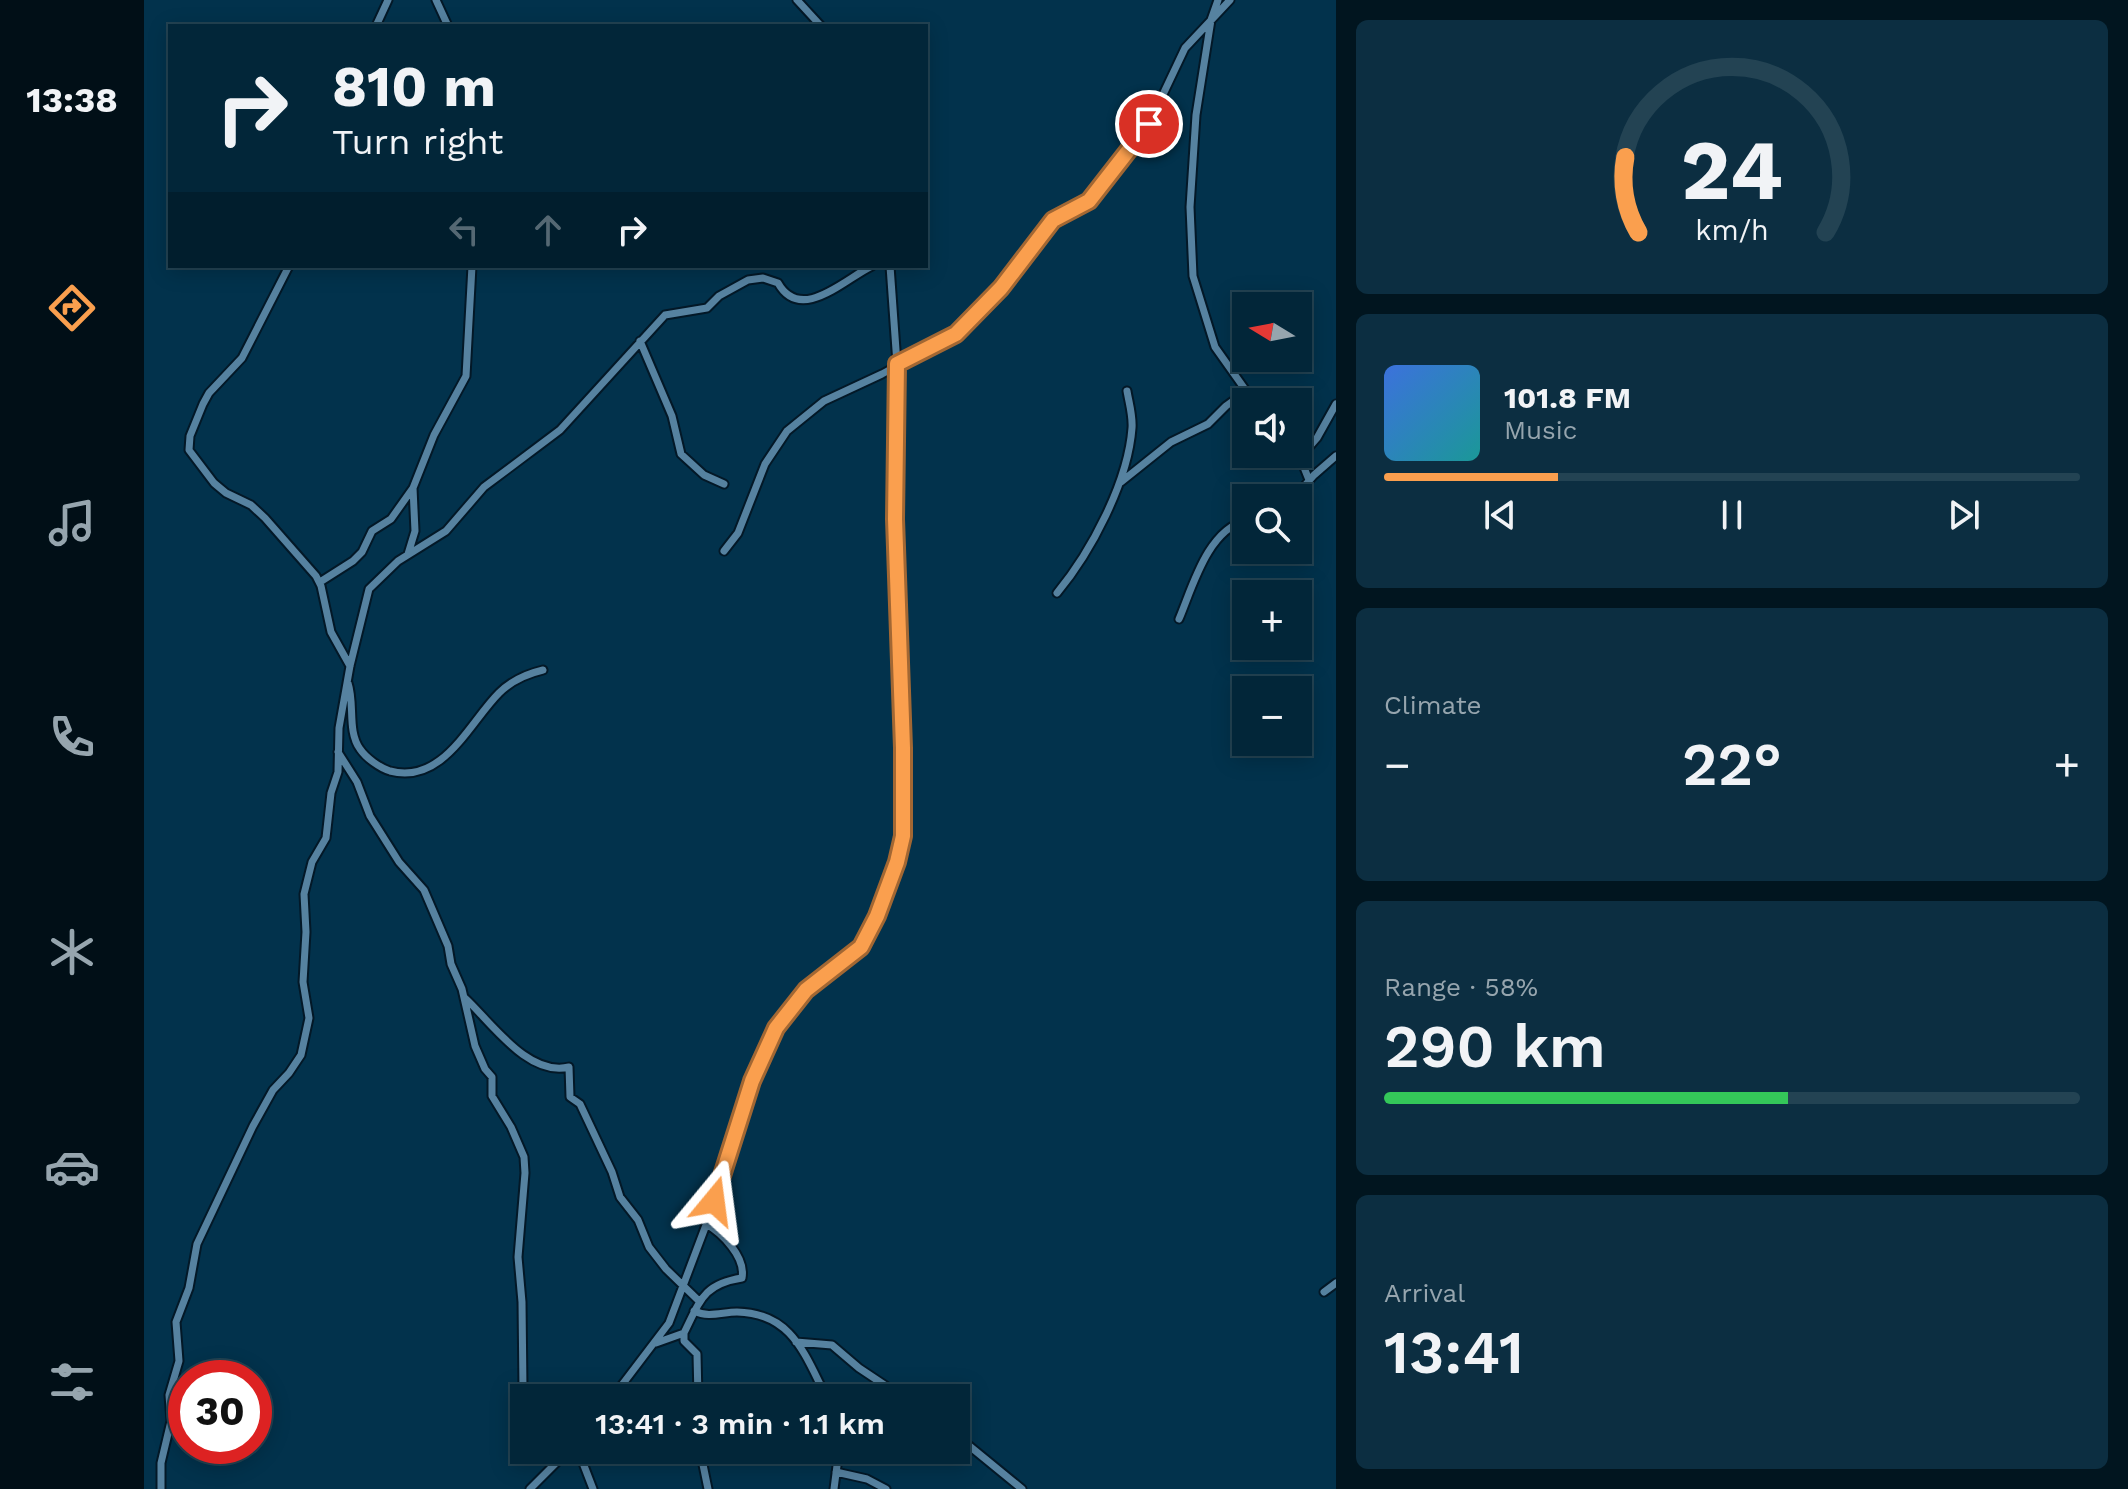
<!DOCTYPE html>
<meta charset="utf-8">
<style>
:root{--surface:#022639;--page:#0c2e41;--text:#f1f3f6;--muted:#96a5ae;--line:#234353;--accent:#fa9f4e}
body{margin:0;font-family:"Work Sans",sans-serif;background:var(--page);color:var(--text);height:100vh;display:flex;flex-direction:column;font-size:30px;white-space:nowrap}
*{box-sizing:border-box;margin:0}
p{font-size:26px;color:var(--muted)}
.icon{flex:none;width:44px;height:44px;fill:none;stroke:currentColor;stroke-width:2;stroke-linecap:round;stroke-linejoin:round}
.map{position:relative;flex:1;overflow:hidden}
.details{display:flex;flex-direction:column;gap:20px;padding:20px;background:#01151f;width:792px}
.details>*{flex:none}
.guide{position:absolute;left:24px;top:24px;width:760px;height:244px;border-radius:0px;box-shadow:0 4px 20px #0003,0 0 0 2px var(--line);background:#022639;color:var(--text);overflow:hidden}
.needle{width:52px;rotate:280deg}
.tools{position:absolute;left:1088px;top:292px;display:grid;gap:16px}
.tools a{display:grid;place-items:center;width:80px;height:80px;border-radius:0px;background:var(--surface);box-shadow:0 4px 20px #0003,0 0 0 2px var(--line);font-size:40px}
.speed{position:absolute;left:24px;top:1360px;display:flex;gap:16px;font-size:40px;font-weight:700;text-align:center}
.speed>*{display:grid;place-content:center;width:104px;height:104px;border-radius:50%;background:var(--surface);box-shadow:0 4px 20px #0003,0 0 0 2px var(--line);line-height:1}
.speed .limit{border:12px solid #d22;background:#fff;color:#111}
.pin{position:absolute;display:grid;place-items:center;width:68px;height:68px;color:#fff;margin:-34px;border:4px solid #fff;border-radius:50%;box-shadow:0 2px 8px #0007}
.me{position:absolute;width:88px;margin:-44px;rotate:16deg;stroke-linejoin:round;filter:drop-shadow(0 0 6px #0008)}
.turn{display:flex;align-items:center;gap:28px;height:168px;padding:0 32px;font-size:36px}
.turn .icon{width:104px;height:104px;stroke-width:2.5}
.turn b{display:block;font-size:56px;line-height:68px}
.lanes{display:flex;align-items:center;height:76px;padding:0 32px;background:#0003;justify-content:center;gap:40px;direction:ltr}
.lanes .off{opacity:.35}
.big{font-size:60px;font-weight:600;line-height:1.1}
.details .card{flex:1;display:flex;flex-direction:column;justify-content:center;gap:12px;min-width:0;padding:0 28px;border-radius:12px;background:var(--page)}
.details .dial{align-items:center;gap:0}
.dial svg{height:208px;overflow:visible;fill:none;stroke:var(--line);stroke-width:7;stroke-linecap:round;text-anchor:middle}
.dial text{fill:var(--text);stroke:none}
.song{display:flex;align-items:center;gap:24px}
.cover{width:96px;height:96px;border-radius:12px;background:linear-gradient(135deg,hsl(220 70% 55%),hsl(180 70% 35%))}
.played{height:8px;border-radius:4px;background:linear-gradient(90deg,var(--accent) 25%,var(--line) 25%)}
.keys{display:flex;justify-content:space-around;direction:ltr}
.heat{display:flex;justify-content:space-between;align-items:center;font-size:44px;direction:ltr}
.charge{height:12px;border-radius:6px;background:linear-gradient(90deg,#34c759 58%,var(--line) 0)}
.trip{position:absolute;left:366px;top:1384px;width:460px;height:80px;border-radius:0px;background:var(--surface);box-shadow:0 4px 20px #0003,0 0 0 2px var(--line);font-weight:600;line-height:80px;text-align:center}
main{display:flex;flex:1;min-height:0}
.menu{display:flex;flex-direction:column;width:144px;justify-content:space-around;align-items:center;background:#010f17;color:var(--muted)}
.menu .icon{width:56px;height:56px}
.menu .current{color:var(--accent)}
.menu b{font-size:36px;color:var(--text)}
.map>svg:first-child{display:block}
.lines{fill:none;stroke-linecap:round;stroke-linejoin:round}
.street-casing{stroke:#031827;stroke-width:11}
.street{stroke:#5682a0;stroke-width:7}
.route-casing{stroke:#a26733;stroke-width:20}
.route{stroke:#fa9f4e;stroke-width:14}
</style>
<main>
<nav class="menu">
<b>13:38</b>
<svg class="icon current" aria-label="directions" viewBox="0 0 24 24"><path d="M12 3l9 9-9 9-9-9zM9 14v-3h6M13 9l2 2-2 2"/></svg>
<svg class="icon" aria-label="music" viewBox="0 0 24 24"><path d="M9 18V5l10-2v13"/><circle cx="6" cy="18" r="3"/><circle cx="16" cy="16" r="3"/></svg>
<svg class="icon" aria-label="phone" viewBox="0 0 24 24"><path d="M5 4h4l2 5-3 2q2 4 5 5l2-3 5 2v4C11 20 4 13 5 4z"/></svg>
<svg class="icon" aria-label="climate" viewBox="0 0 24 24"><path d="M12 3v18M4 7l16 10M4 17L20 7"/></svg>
<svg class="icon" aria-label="car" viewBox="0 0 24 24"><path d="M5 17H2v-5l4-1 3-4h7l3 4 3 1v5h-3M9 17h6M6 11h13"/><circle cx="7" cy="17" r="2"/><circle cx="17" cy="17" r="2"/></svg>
<svg class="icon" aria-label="filters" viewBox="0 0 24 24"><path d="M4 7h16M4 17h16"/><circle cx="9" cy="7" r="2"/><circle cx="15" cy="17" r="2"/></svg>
</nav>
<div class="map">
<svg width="1192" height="1489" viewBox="0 0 1192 1489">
<rect width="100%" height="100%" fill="#02324c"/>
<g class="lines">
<g class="street-casing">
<path id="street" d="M292 0 304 26
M653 0 677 26
M1074 0 1067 20 1052 115 1046 207 1049 276 1071 347 1110 402
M232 26 244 0
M145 266 98 358 65 393 59 404 46 436 45 450 70 483 82 493 107 505 121 518 172 576 177 586 187 632 206 666
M496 341 528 416 537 454 560 475 580 484
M1165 480 1159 465V454L1173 438 1192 404
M977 482 1027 442 1064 424 1082 406 1100 393
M1150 498 1170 475 1192 456
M580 551 594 533 621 464 643 431 680 401 738 374 812 334 857 288 909 220 945 201 1005 124 1041 48 1086 0
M264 554 271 531 269 488 290 435 322 376 328 266
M176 582 209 561 218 552 228 531 247 519 269 488
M913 593C947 552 984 482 988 428 989 416 985 403 983 391
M1035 619C1049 586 1063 531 1102 520
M204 683C211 704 203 731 216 749 222 758 236 768 246 771 299 785 325 723 355 693 368 680 382 674 399 670
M194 752 213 782 226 816 255 862 280 890 304 946 307 964 318 989 331 1046 341 1069 348 1077V1096L367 1127 380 1157 381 1173 374 1257 378 1302 379 1389 382 1398
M321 998C347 1022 384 1077 425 1067L426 1097 436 1104 468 1172 476 1197 494 1220 505 1247 522 1269 555 1301
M1180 1292 1192 1283
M550 1311C565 1318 578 1312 593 1312 649 1313 661 1356 683 1398
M540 1333V1341L553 1354 554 1398
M652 1342 688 1345 715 1368 760 1398
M512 1343 540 1333C556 1301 559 1284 598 1278 602 1257 578 1233 562 1224
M468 1398 525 1323 565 1217 608 1081 632 1028 662 990 717 947 733 916 753 862 761 823 751 519 753 364 746 266
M812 1435 878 1489
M434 1450 449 1489
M556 1450 564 1489
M692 1472 723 1479 742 1489
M17 1489V1463L27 1421 25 1395 35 1361 32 1322 45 1288 53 1244 109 1126 129 1090 145 1073 157 1055 165 1018 159 982 162 932 160 894 168 862 182 838 187 793 194 772 195 728 206 666 225 589 254 561 302 531 340 487 416 430 521 315 563 308 575 296 604 280 619 278 634 283C657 324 702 278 728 266
M386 1489 425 1450
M690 1489 695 1450"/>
</g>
<use href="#street" class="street"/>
</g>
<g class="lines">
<g class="route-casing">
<path id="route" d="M570 1201 608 1081 632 1028 662 990 717 947 733 916 753 862 759 836V748L751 519 753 364 812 334 857 288 909 220 945 201 1005 124"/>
</g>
<use href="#route" class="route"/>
</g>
</svg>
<div class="tools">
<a><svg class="needle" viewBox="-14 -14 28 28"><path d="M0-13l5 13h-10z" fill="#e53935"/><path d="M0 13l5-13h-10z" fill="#96a5ae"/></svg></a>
<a><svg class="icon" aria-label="sound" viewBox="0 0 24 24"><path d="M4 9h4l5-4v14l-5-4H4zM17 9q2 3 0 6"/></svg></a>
<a><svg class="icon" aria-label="search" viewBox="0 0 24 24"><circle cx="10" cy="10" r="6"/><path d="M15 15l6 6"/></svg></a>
<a>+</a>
<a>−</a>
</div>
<div class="speed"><div class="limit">30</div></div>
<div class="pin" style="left:1005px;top:124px;background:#d93025"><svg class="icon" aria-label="arrive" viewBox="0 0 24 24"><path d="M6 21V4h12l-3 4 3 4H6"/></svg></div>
<svg class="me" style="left:570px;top:1201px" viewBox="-20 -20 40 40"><path d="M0-17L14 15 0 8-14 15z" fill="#fa9f4e" stroke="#fff" stroke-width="4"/></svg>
<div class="trip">13:41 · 3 min · 1.1 km</div>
<div class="guide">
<div class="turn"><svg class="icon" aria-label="right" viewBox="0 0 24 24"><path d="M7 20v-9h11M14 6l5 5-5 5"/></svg><div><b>810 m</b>Turn right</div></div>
<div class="lanes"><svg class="icon off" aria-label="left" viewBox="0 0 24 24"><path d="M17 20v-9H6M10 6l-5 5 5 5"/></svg><svg class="icon off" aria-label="ahead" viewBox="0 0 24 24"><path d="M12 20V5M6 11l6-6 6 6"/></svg><svg class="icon" aria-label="right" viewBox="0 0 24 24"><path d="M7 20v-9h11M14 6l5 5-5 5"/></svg></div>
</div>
</div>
<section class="details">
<div class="card dial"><svg viewBox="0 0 100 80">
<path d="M14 69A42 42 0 1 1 86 69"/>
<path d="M14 69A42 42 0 0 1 9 40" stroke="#fa9f4e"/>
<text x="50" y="56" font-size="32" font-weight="700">24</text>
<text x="50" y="72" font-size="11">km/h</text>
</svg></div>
<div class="card">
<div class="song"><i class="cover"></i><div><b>101.8 FM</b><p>Music</p></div></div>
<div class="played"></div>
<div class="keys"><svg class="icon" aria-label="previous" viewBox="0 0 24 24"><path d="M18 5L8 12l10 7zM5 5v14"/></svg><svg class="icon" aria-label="pause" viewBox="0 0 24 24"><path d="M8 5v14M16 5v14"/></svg><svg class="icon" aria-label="next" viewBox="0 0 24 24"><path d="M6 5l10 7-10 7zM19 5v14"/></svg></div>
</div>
<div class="card"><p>Climate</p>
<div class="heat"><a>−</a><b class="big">22°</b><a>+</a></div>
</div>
<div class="card"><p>Range · 58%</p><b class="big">290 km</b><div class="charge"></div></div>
<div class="card"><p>Arrival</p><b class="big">13:41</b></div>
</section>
</main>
